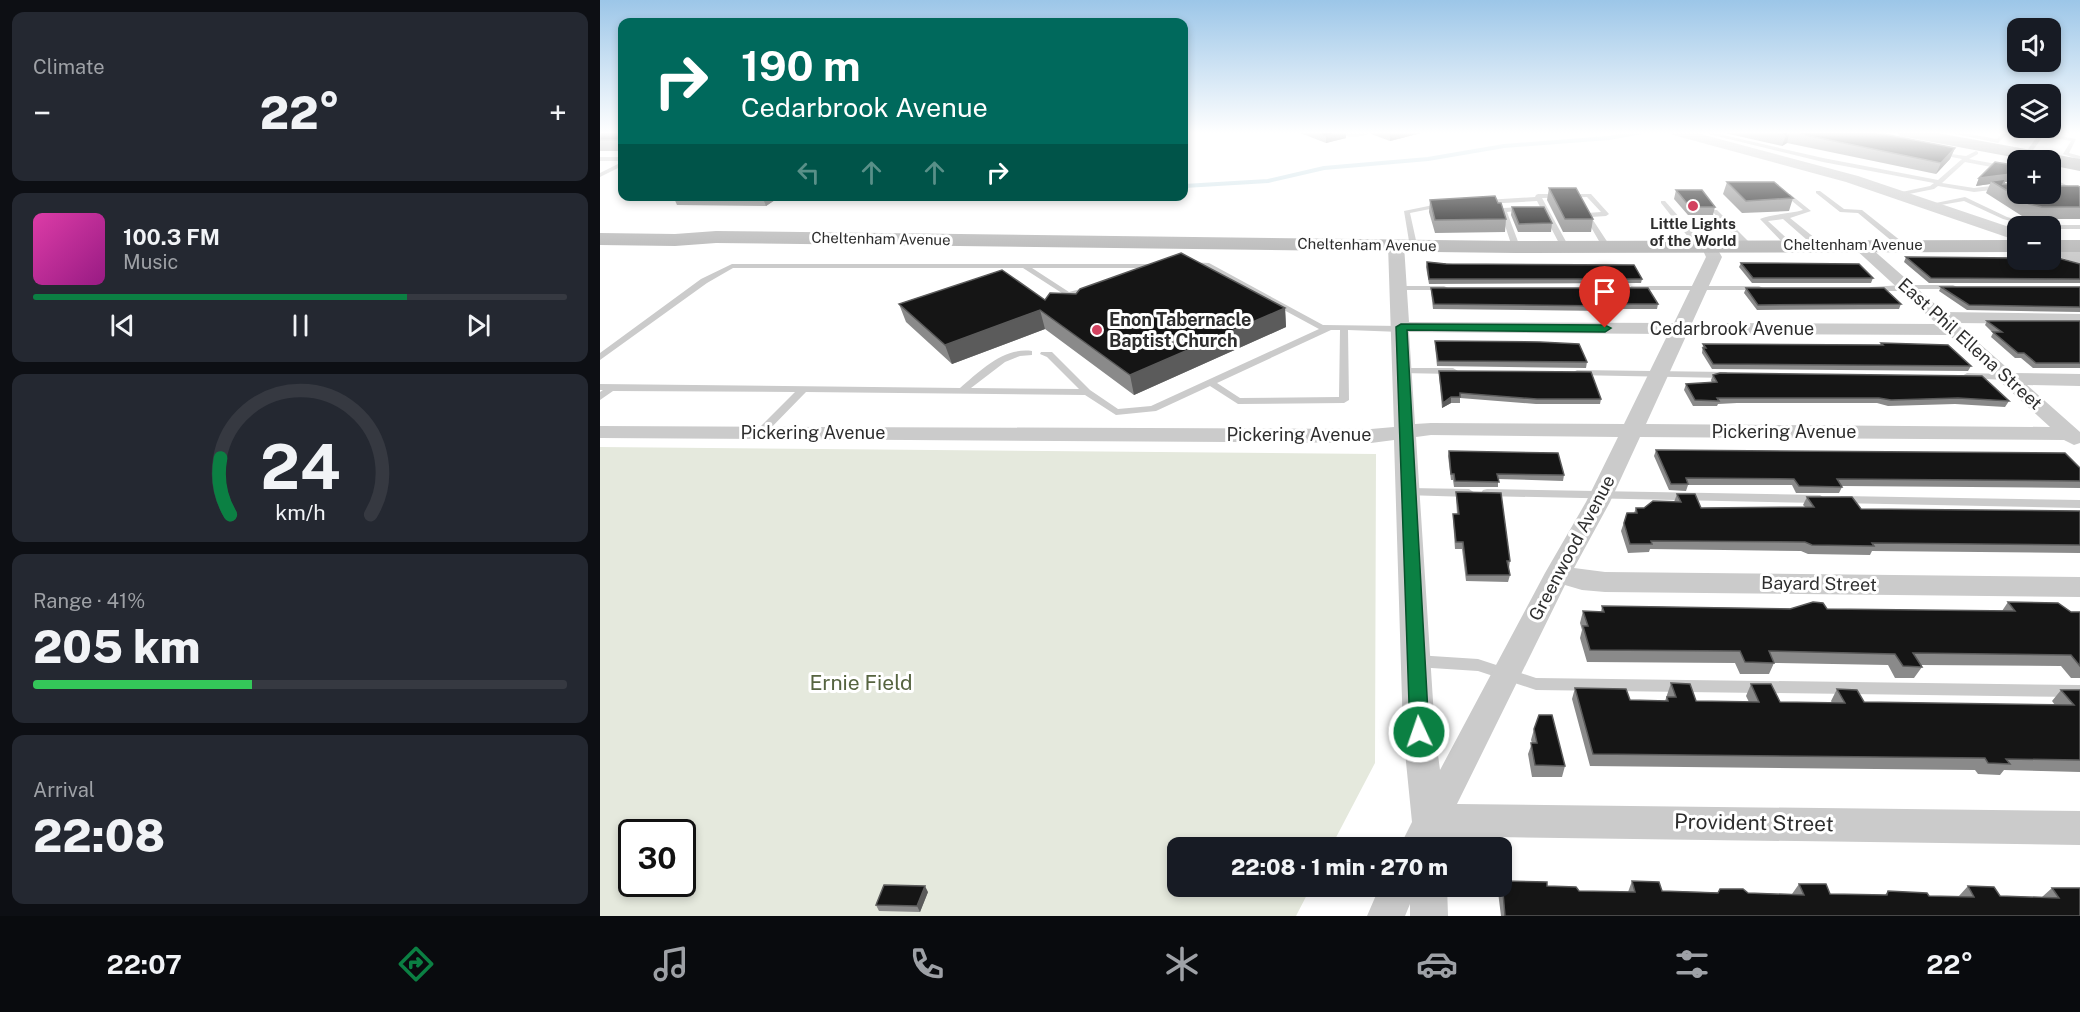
<!DOCTYPE html>
<meta charset="utf-8">
<style>
:root{--surface:#171b24;--page:#242831;--text:#f1f3f6;--muted:#9ea1a6;--line:#363941;--accent:#0b8043}
body{margin:0;font-family:"Public Sans",sans-serif;background:var(--page);color:var(--text);height:100vh;display:flex;flex-direction:column;font-size:22px;white-space:nowrap}
*{box-sizing:border-box;margin:0}
p{font-size:20px;color:var(--muted)}
.icon{flex:none;width:33px;height:33px;fill:none;stroke:currentColor;stroke-width:2;stroke-linecap:round;stroke-linejoin:round}
.map{position:relative;flex:1;overflow:hidden}
.panel{display:flex;flex-direction:column;gap:12px;padding:12px;background:#0d0f14;width:600px}
.panel>*{flex:none}
.hud{position:absolute;left:18px;top:18px;width:570px;height:183px;border-radius:12px;box-shadow:0 3px 9px #0003;background:#00695c;color:#fff;overflow:hidden}
.tools{position:absolute;left:1407px;top:18px;display:grid;gap:12px}
.tools a{display:grid;place-items:center;width:54px;height:54px;border-radius:12px;background:var(--surface);box-shadow:0 3px 9px #0003;font-size:30px}
.speed{position:absolute;left:18px;top:819px;display:flex;gap:12px;font-size:30px;font-weight:700;text-align:center}
.speed>*{display:grid;place-content:center;width:78px;height:78px;border-radius:50%;background:var(--surface);box-shadow:0 3px 9px #0003;line-height:1}
.speed .limit{border:3px solid #111;border-radius:9px;background:#fff;color:#111}
.pin{position:absolute;display:grid;place-items:center;width:51px;height:51px;color:#fff;margin:-62px -26px;border-radius:50% 50% 50% 0;rotate:-45deg;box-shadow:0 0 6px #0007}
.pin .icon{rotate:45deg}
.me{position:absolute;width:66px;margin:-33px;rotate:357deg;stroke-linejoin:round;filter:drop-shadow(0 0 4px #0008)}
.turn{display:flex;align-items:center;gap:21px;height:126px;padding:0 24px;font-size:27px}
.turn .icon{width:78px;height:78px;stroke-width:2.5}
.turn b{display:block;font-size:42px;line-height:51px}
.lanes{display:flex;align-items:center;height:57px;padding:0 24px;background:#0003;justify-content:center;gap:30px;direction:ltr}
.lanes .off{opacity:.35}
.big{font-size:45px;font-weight:800;line-height:1.1}
.panel .card{flex:1;display:flex;flex-direction:column;justify-content:center;gap:9px;min-width:0;padding:0 21px;border-radius:12px;background:var(--page)}
.panel .dial{align-items:center;gap:0}
.dial svg{height:156px;overflow:visible;fill:none;stroke:var(--line);stroke-width:7;stroke-linecap:round;text-anchor:middle}
.dial text{fill:var(--text);stroke:none}
.song{display:flex;align-items:center;gap:18px}
.cover{width:72px;height:72px;border-radius:9px;background:linear-gradient(135deg,hsl(320 70% 55%),hsl(310 70% 35%))}
.played{height:6px;border-radius:3px;background:linear-gradient(90deg,var(--accent) 70%,var(--line) 70%)}
.keys{display:flex;justify-content:space-around;direction:ltr}
.heat{display:flex;justify-content:space-between;align-items:center;font-size:33px;direction:ltr}
.charge{height:9px;border-radius:4px;background:linear-gradient(90deg,#34c759 41%,var(--line) 0)}
.trip{position:absolute;left:567px;top:837px;width:345px;height:60px;border-radius:12px;background:var(--surface);box-shadow:0 3px 9px #0003;font-weight:800;line-height:60px;text-align:center}
.menu{display:flex;height:96px;justify-content:space-around;align-items:center;background:#090b0e;color:var(--muted)}
.menu .icon{width:42px;height:42px}
.menu .on{color:var(--accent)}
.menu b{font-size:27px;color:var(--text)}
main{display:flex;flex:1;min-height:0}
.map>svg:first-child{display:block}
.green{fill:#e5e9dd;fill-rule:evenodd}
.lines{fill:none;stroke-linecap:round;stroke-linejoin:round}
.stream{stroke:#cbe0e7;stroke-width:4}
.service{fill:#cbcbcb;fill-rule:evenodd}
.minor{fill:#cbcbcb;fill-rule:evenodd}
.tertiary{fill:#cbcbcb;fill-rule:evenodd}
.secondary{fill:#b8b8b8;fill-rule:evenodd}
.trunk{fill:#9e9e9e;fill-rule:evenodd}
.wall{fill:#8a8a8a}
.shaded-wall{fill:#5b5b5b}
.building{fill:#151515;stroke:#5b5b5b;stroke-width:1.5}
.route{fill:#0b8043;stroke:#07532c;stroke-width:1.5}
.poi-dot{fill:#d24260;stroke:#fff;stroke-width:2}
.labels{text-anchor:middle;stroke-width:6;stroke-linejoin:round;paint-order:stroke}
.far-poi-label{font-size:15px;font-weight:bold;fill:#2e2e2e;stroke:#fff}
.far-street-label{font-size:15px;fill:#2e2e2e;stroke:#fff}
.poi-label{font-size:18px;font-weight:bold;fill:#2e2e2e;stroke:#fff;text-anchor:start}
.street-label{font-size:18px;fill:#2e2e2e;stroke:#fff}
.near-park-label{font-size:21px;fill:#566440;stroke:#fff}
.near-street-label{font-size:21px;fill:#2e2e2e;stroke:#fff}
</style>
<main>
<section class="panel">
<div class="card"><p>Climate</p>
<div class="heat"><a>−</a><b class="big">22°</b><a>+</a></div>
</div>
<div class="card">
<div class="song"><i class="cover"></i><div><b>100.3 FM</b><p>Music</p></div></div>
<div class="played"></div>
<div class="keys"><svg class="icon" aria-label="previous" viewBox="0 0 24 24"><path d="M18 5L8 12l10 7zM5 5v14"/></svg><svg class="icon" aria-label="pause" viewBox="0 0 24 24"><path d="M8 5v14M16 5v14"/></svg><svg class="icon" aria-label="next" viewBox="0 0 24 24"><path d="M6 5l10 7-10 7zM19 5v14"/></svg></div>
</div>
<div class="card dial"><svg viewBox="0 0 100 80">
<path d="M14 69A42 42 0 1 1 86 69"/>
<path d="M14 69A42 42 0 0 1 9 40" stroke="#0b8043"/>
<text x="50" y="56" font-size="32" font-weight="700">24</text>
<text x="50" y="72" font-size="11">km/h</text>
</svg></div>
<div class="card"><p>Range · 41%</p><b class="big">205 km</b><div class="charge"></div></div>
<div class="card"><p>Arrival</p><b class="big">22:08</b></div>
</section>
<div class="map">
<svg width="1480" height="916" viewBox="0 0 1480 916">
<rect width="100%" height="100%" fill="#fff"/>
<path class="green" d="M0 447 776 454 775 763 731 847 578 848V886L711 887 696 916H0ZM32 832H82V884H32Z"/>
<g class="lines">
<path class="stream" d="M584 186 668 181 724 168 828 159 904 146 1009 138 1042 132"/>
<path class="service" d="M1100 132H1110L1223 158 1338 180 1362 159 1336 154V152L1366 156 1376 151 1378 152V154L1369 159 1418 168V172L1365 162 1342 183 1374 188 1418 183V187L1374 192 1338 186 1334 189 1299 196 1297 195V193L1330 186 1334 183 1223 162Z
M1346 132H1357L1397 139 1403 132H1409L1398 143Z
M1427 132H1446L1445 133 1476 139 1469 153 1480 156V160L1463 154 1471 141 1443 136 1429 156H1425L1424 155 1438 135Z
M0 157H22V161H0Z
M22 162V166L0 177V173Z
M1450 177 1480 192V196L1450 182Z
M1216 191H1220L1244 209 1262 210 1306 245 1299 247 1258 213 1240 212 1216 193Z
M938 194H991L1009 214 1006 216 991 217 1010 246 1009 248H1003L984 215 987 213 1001 212 987 197 942 198 969 247 965 249 961 247 937 201 886 204 883 202 886 200 935 197 936 195Z
M1186 194H1190L1211 211 1190 218 1221 243V247H1215L1183 219 1168 221 1194 245 1187 247 1160 219C1170 214 1190 214 1203 210L1186 196Z
M1365 197 1407 217 1438 226H1429L1403 219 1364 201 1329 207 1326 205Z
M1061 201H1065L1103 244V248H1097L1061 203Z
M843 203 846 205 845 206 810 213 817 245 810 247 804 211Z
M923 207 926 209 925 210 907 212 920 247 916 249 912 247 900 210 903 208Z
M1113 210H1117L1151 244V248H1145L1113 212Z
M1450 225H1480V229H1450V226H1447Z
M586 262 609 263 723 325 801 326 805 329 801 332 748 330 749 400 744 403 638 404 610 386 556 411 516 415 485 395 206 392 164 435 160 436 155 433 156 431 195 392 13 391 0 400V392L3 390H0V384L360 388C380 371 403 347 432 351V355L420 356 405 362 371 388 479 389 447 357 440 354 441 352H452L490 390 518 409 551 406 719 329 604 267 586 266ZM731 330H740L739 397 640 398 617 383Z
M132 264H556L560 266 556 268H432L469 292 488 287 492 289 468 297 423 268H133L107 283 0 360V353L101 279Z
M1303 285H1353L1357 287 1353 289H1312L1308 291H1271L1267 289 1271 287Z
M797 286H844L848 288 844 290H800L796 288Z
M1031 286H1159L1163 288 1159 290H1034L1030 288Z
M803 368H853L858 371 853 374 800 373 798 371Z
M977 370 1126 372 1131 375 1126 378 974 375 972 373Z
M1367 373 1406 374 1411 377 1406 380 1364 378 1362 376Z
M809 488 869 489 875 493 869 497 805 495 803 492 805 489Z
M887 489 1220 495 1226 499 1220 503 883 496 881 493 883 490Z
M1241 496 1480 500V508L1237 503 1235 500Z
M816 655 878 659 936 678 1480 685V697L936 690 878 671 816 667 811 665 809 661 811 657Z"/>
<path class="minor" d="M736 132H771C763 138 744 138 736 132Z
M796 240 804 245 809 322 1074 323 1106 257 1101 246 1109 241 1114 243 1122 257 1092 323 1337 324 1254 248 1251 245 1254 242H1264L1344 312 1480 314V324L1356 323 1413 373 1480 374V386L1427 385 1480 432V443L1474 445 1464 440 1040 437 1010 502 974 568 1005 572 1480 577V597L1005 592 982 590 965 585 857 804 1480 811V845L896 837H841L836 848H799L812 822 803 732 794 440 771 443 0 438V426L771 429 794 427 788 245ZM809 332 1068 334 1024 424 831 423 815 424ZM1087 334 1349 335 1450 427 1046 424ZM831 435 1018 437 986 502 945 573 840 770 835 732 816 437Z
M780 886H847L848 916H810V904L805 916H767Z"/>
<path class="tertiary" d="M1071 132H1093L1258 176 1418 230V241L1246 182 1073 135Z
M1450 243 1480 252V264L1450 254Z"/>
<path class="secondary" d="M116 231 916 241 1418 240V252L916 253 116 243 75 246 0 245V233L75 234Z
M1450 240H1480V252H1450Z"/>
<path class="trunk" d="M1297 132H1332L1480 159V171L1450 165V160H1428L1305 137 1299 136Z"/>
</g>
<path class="wall" d="M0 132H22V151H0Z
M700 132H746V138L726 143 700 133Z
M771 132H825L790 141 771 134Z
M1120 132H1274L1355 148 1350 159 1336 174 1187 143 1182 146Z
M1412 167 1415 168 1412 176 1407 182H1405L1404 184 1480 187V219H1435L1422 216 1386 193 1390 184 1376 186 1379 178Z
M1127 182 1193 198 1189 211 1142 213 1123 194Z
M949 188 993 219 991 232H963L947 200Z
M1076 190 1115 207 1113 215H1088L1074 199Z
M73 196H181L166 206 77 205Z
M830 200 906 219 905 232 835 233 829 212Z
M912 207 952 223 951 232H918L911 215Z
M1306 257 1480 264V283H1329L1304 262Z
M827 262 1042 279 1041 283 829 284 826 267Z
M1141 263 1273 278 1271 283H1152L1139 267Z
M1341 287H1480V312L1367 310 1339 291Z
M831 288 1058 304 1057 309H1007V311L833 309 831 292Z
M1146 288 1301 304 1299 309 1157 310 1144 293Z
M445 300 685 308 686 327 534 395 445 329 352 364 306 322 299 304Z
M1387 321H1480V368H1433L1421 358H1415L1391 337 1393 333 1385 325Z
M835 341 987 362 986 368 837 366 835 346Z
M1281 343 1371 366 1368 371 1112 369 1102 353 1103 344 1280 345Z
M839 371 1001 399 1000 404H936L860 398V403H851L842 408 839 376Z
M1113 375 1409 401 1405 407 1355 404 1288 406 1277 403H1137L1118 404 1117 406H1093L1084 390 1086 384 1112 383 1111 380Z
M1056 450 1480 468V488L1242 486V487L1239 493H1196L1192 485H1088L1086 491 1069 490 1054 456Z
M849 451 964 475 963 481 898 479V487H854L853 480H851L848 456Z
M856 492 910 561 909 568H908L910 575 908 582 866 581 862 549H855L853 520V514H857L856 498Z
M1077 494 1101 508 1205 507 1203 505 1207 497 1261 509 1480 511V553L1272 551 1270 555 1208 554 1201 551 1050 549 1049 552 1028 553 1021 531 1027 513H1034L1036 508H1044L1074 502Z
M1408 602 1471 612H1480V678H1471L1461 666 1321 665 1322 667 1314 678H1295L1288 665 1174 663 1169 674H1140L1135 663 987 662 980 638 982 630 980 623 983 611 1001 612 1002 606 1402 611Z
M1071 683 1096 701 1149 702 1146 696 1151 684 1180 702 1232 703 1231 701 1237 689 1264 702 1455 705 1452 701 1461 690H1480V772L1404 770 1400 775 1378 774 1375 770 990 766 972 699 975 688 1030 700 1065 701Z
M934 729 965 766 962 777H932L928 754 932 743 931 740Z
M1032 881 1062 891 1192 894 1199 884 1230 894 1285 895 1288 891 1329 896 1358 897 1368 886 1400 896 1442 897 1452 888 1480 916H901L898 892 899 886H947L979 891 1028 892Z
M328 892 320 912 279 911 276 905Z"/>
<path class="shaded-wall" d="M742 132H746V138L726 143V136Z
M798 132H825L790 141V134Z
M1190 132 1187 143 1182 146 1186 135Z
M1355 148 1350 159 1336 174 1341 163Z
M1415 168 1412 176 1407 182H1405L1402 188 1391 181 1390 184 1376 186 1379 178 1408 174Z
M162 196H181L166 206Z
M685 308 686 327 534 395 530 375Z
M440 310 445 329 352 364 345 345Z
M851 397V403L842 408 843 403Z
M325 886 328 892 320 912 317 906Z"/>
<path class="building" d="M0 132H22V140H0Z
M715 132H742L726 136Z
M784 132H798L790 134Z
M1170 132H1274L1355 148 1341 163 1190 132 1186 135Z
M1395 162 1413 165 1411 167 1415 168 1411 174 1379 178Z
M1406 179 1403 184H1418V194H1450V186H1478L1480 187V207H1442L1429 204 1391 181Z
M1127 182H1174L1193 198 1146 201Z
M949 188H976L993 219H965Z
M1076 190H1102L1115 207H1090Z
M895 196 898 203H901L906 219 835 220 830 200Z
M912 207H944L952 223 919 224Z
M581 253 685 308 530 375 440 310 345 345 299 304 402 270 445 300 450 293 476 294 480 289Z
M1306 257 1418 258V260H1450V258H1458L1480 264V279L1331 278Z
M827 262 846 264 1034 265 1042 279H829Z
M1141 263 1259 264 1273 278H1153Z
M1341 287H1480V307L1369 305Z
M831 288H1048L1058 304H1007L1008 306 834 304Z
M1146 288H1284L1301 304 1158 305Z
M1387 321H1480V363H1436L1424 353H1418L1393 332H1402Z
M835 341 940 342 979 344 987 362 838 361Z
M1281 343 1348 345 1371 366 1113 364 1103 348H1106L1103 344 1283 345Z
M839 371 991 372 1001 399H937L860 393V397H851L843 403Z
M1120 373 1382 376 1409 401 1358 398 1291 400 1279 398H1117L1119 401 1095 400 1086 384 1117 382 1113 375Z
M1056 450 1465 453 1480 468V481L1237 479 1242 487 1199 486 1194 479 1086 478 1088 484H1071Z
M849 451 958 453 964 475 897 474 899 482 855 481 854 474H851Z
M856 492 901 493 910 561H907L910 575H867L863 542H856L853 514H859Z
M1077 494H1095L1101 508 1214 507 1207 497H1252L1261 509 1480 511V545L1272 543 1274 546 1212 545 1205 542 1051 541 1052 544H1030L1024 523 1027 513H1037L1036 508H1044L1053 501 1081 502Z
M1213 602 1223 603 1227 609 1415 611 1408 602 1458 603 1471 612H1480V666L1471 655 1313 653 1322 667 1303 666 1295 654 1169 651 1174 663 1145 662 1140 651 990 650 983 626H988L983 611 1004 612 1002 606 1190 609Z
M1071 683 1090 684 1096 701 1159 702 1151 684H1171L1180 702 1245 703 1237 689 1257 690 1264 702 1474 705 1461 690H1480V760L1406 759 1410 764 1388 763 1385 758 993 754 975 688 1026 689 1030 700 1068 701 1067 697H1076Z
M939 715H952L965 766 935 765 931 743H937L934 729Z
M902 881 947 882V886L976 887 979 891 1035 892 1032 881 1059 882 1062 891 1118 893 1120 889H1143L1148 893 1204 895 1199 884H1226L1230 894 1287 895 1288 891 1327 893 1329 896 1374 897 1368 886 1394 887 1400 896 1459 898 1452 888H1480V916H905Z
M284 885 325 886 317 906 276 905Z"/>
<linearGradient id="sky" x2="0" y2="1"><stop stop-color="#9cc6e8"/><stop offset="0.51" stop-color="#fff"/><stop offset="1" stop-color="#fff" stop-opacity="0"/></linearGradient>
<rect width="1480" height="260" fill="url(#sky)"/>
<path class="route" d="M801 324 1005 325 1011 328 1005 332 807 330 829 732 826 738 819 740 812 738 810 732 796 327Z"/>
<g class="poi-dot">
<circle cx="1093" cy="206" r="6"/>
<circle cx="497" cy="330" r="6"/>
</g>
<g class="labels">
<g class="far-poi-label">
<text x="1093" y="229">Little Lights<tspan x="1093" dy="17">of the World</tspan></text>
</g>
<g class="far-street-label">
<text transform="translate(281 239) rotate(1)" y="5">Cheltenham Avenue</text>
<text transform="translate(767 245) rotate(1)" y="5">Cheltenham Avenue</text>
<text x="1253" y="250">Cheltenham Avenue</text>
</g>
<g class="poi-label">
<text x="509" y="326">Enon Tabernacle<tspan x="509" dy="21">Baptist Church</tspan></text>
</g>
<g class="street-label">
<text x="1132" y="335">Cedarbrook Avenue</text>
<text transform="translate(1370 344) rotate(42)" y="6">East Phil Ellena Street</text>
<text x="1184" y="438">Pickering Avenue</text>
<text x="213" y="439">Pickering Avenue</text>
<text x="699" y="441">Pickering Avenue</text>
<text transform="translate(972 548) rotate(-62)" y="6">Greenwood Avenue</text>
<text transform="translate(1219 584) rotate(1)" y="6">Bayard Street</text>
</g>
<g class="near-park-label">
<text x="261" y="690">Ernie Field</text>
</g>
<g class="near-street-label">
<text transform="translate(1154 823) rotate(1)" y="7">Provident Street</text>
</g>
</g>
</svg>
<div class="tools">
<a><svg class="icon" aria-label="sound" viewBox="0 0 24 24"><path d="M4 9h4l5-4v14l-5-4H4zM17 9q2 3 0 6"/></svg></a>
<a><svg class="icon" aria-label="layers" viewBox="0 0 24 24"><path d="M12 4l9 5-9 5-9-5zM3 14l9 5 9-5"/></svg></a>
<a>+</a>
<a>−</a>
</div>
<div class="speed"><div class="limit">30</div></div>
<div class="pin" style="left:1005px;top:328px;background:#d93025"><svg class="icon" aria-label="arrive" viewBox="0 0 24 24"><path d="M6 21V4h12l-3 4 3 4H6"/></svg></div>
<svg class="me" style="left:819px;top:732px" viewBox="-20 -20 40 40"><circle r="17" fill="#0b8043" stroke="#fff" stroke-width="3"/><path d="M0-11L8 9 0 5-8 9z" fill="#fff"/></svg>
<div class="trip">22:08 · 1 min · 270 m</div>
<div class="hud">
<div class="turn"><svg class="icon" aria-label="right" viewBox="0 0 24 24"><path d="M7 20v-9h11M14 6l5 5-5 5"/></svg><div><b>190 m</b>Cedarbrook Avenue</div></div>
<div class="lanes"><svg class="icon off" aria-label="left" viewBox="0 0 24 24"><path d="M17 20v-9H6M10 6l-5 5 5 5"/></svg><svg class="icon off" aria-label="ahead" viewBox="0 0 24 24"><path d="M12 20V5M6 11l6-6 6 6"/></svg><svg class="icon off" aria-label="ahead" viewBox="0 0 24 24"><path d="M12 20V5M6 11l6-6 6 6"/></svg><svg class="icon" aria-label="right" viewBox="0 0 24 24"><path d="M7 20v-9h11M14 6l5 5-5 5"/></svg></div>
</div>
</div>
</main>
<nav class="menu">
<b>22:07</b>
<svg class="icon on" aria-label="directions" viewBox="0 0 24 24"><path d="M12 3l9 9-9 9-9-9zM9 14v-3h6M13 9l2 2-2 2"/></svg>
<svg class="icon" aria-label="music" viewBox="0 0 24 24"><path d="M9 18V5l10-2v13"/><circle cx="6" cy="18" r="3"/><circle cx="16" cy="16" r="3"/></svg>
<svg class="icon" aria-label="phone" viewBox="0 0 24 24"><path d="M5 4h4l2 5-3 2q2 4 5 5l2-3 5 2v4C11 20 4 13 5 4z"/></svg>
<svg class="icon" aria-label="climate" viewBox="0 0 24 24"><path d="M12 3v18M4 7l16 10M4 17L20 7"/></svg>
<svg class="icon" aria-label="car" viewBox="0 0 24 24"><path d="M5 17H2v-5l4-1 3-4h7l3 4 3 1v5h-3M9 17h6M6 11h13"/><circle cx="7" cy="17" r="2"/><circle cx="17" cy="17" r="2"/></svg>
<svg class="icon" aria-label="filters" viewBox="0 0 24 24"><path d="M4 7h16M4 17h16"/><circle cx="9" cy="7" r="2"/><circle cx="15" cy="17" r="2"/></svg>
<b>22°</b>
</nav>
